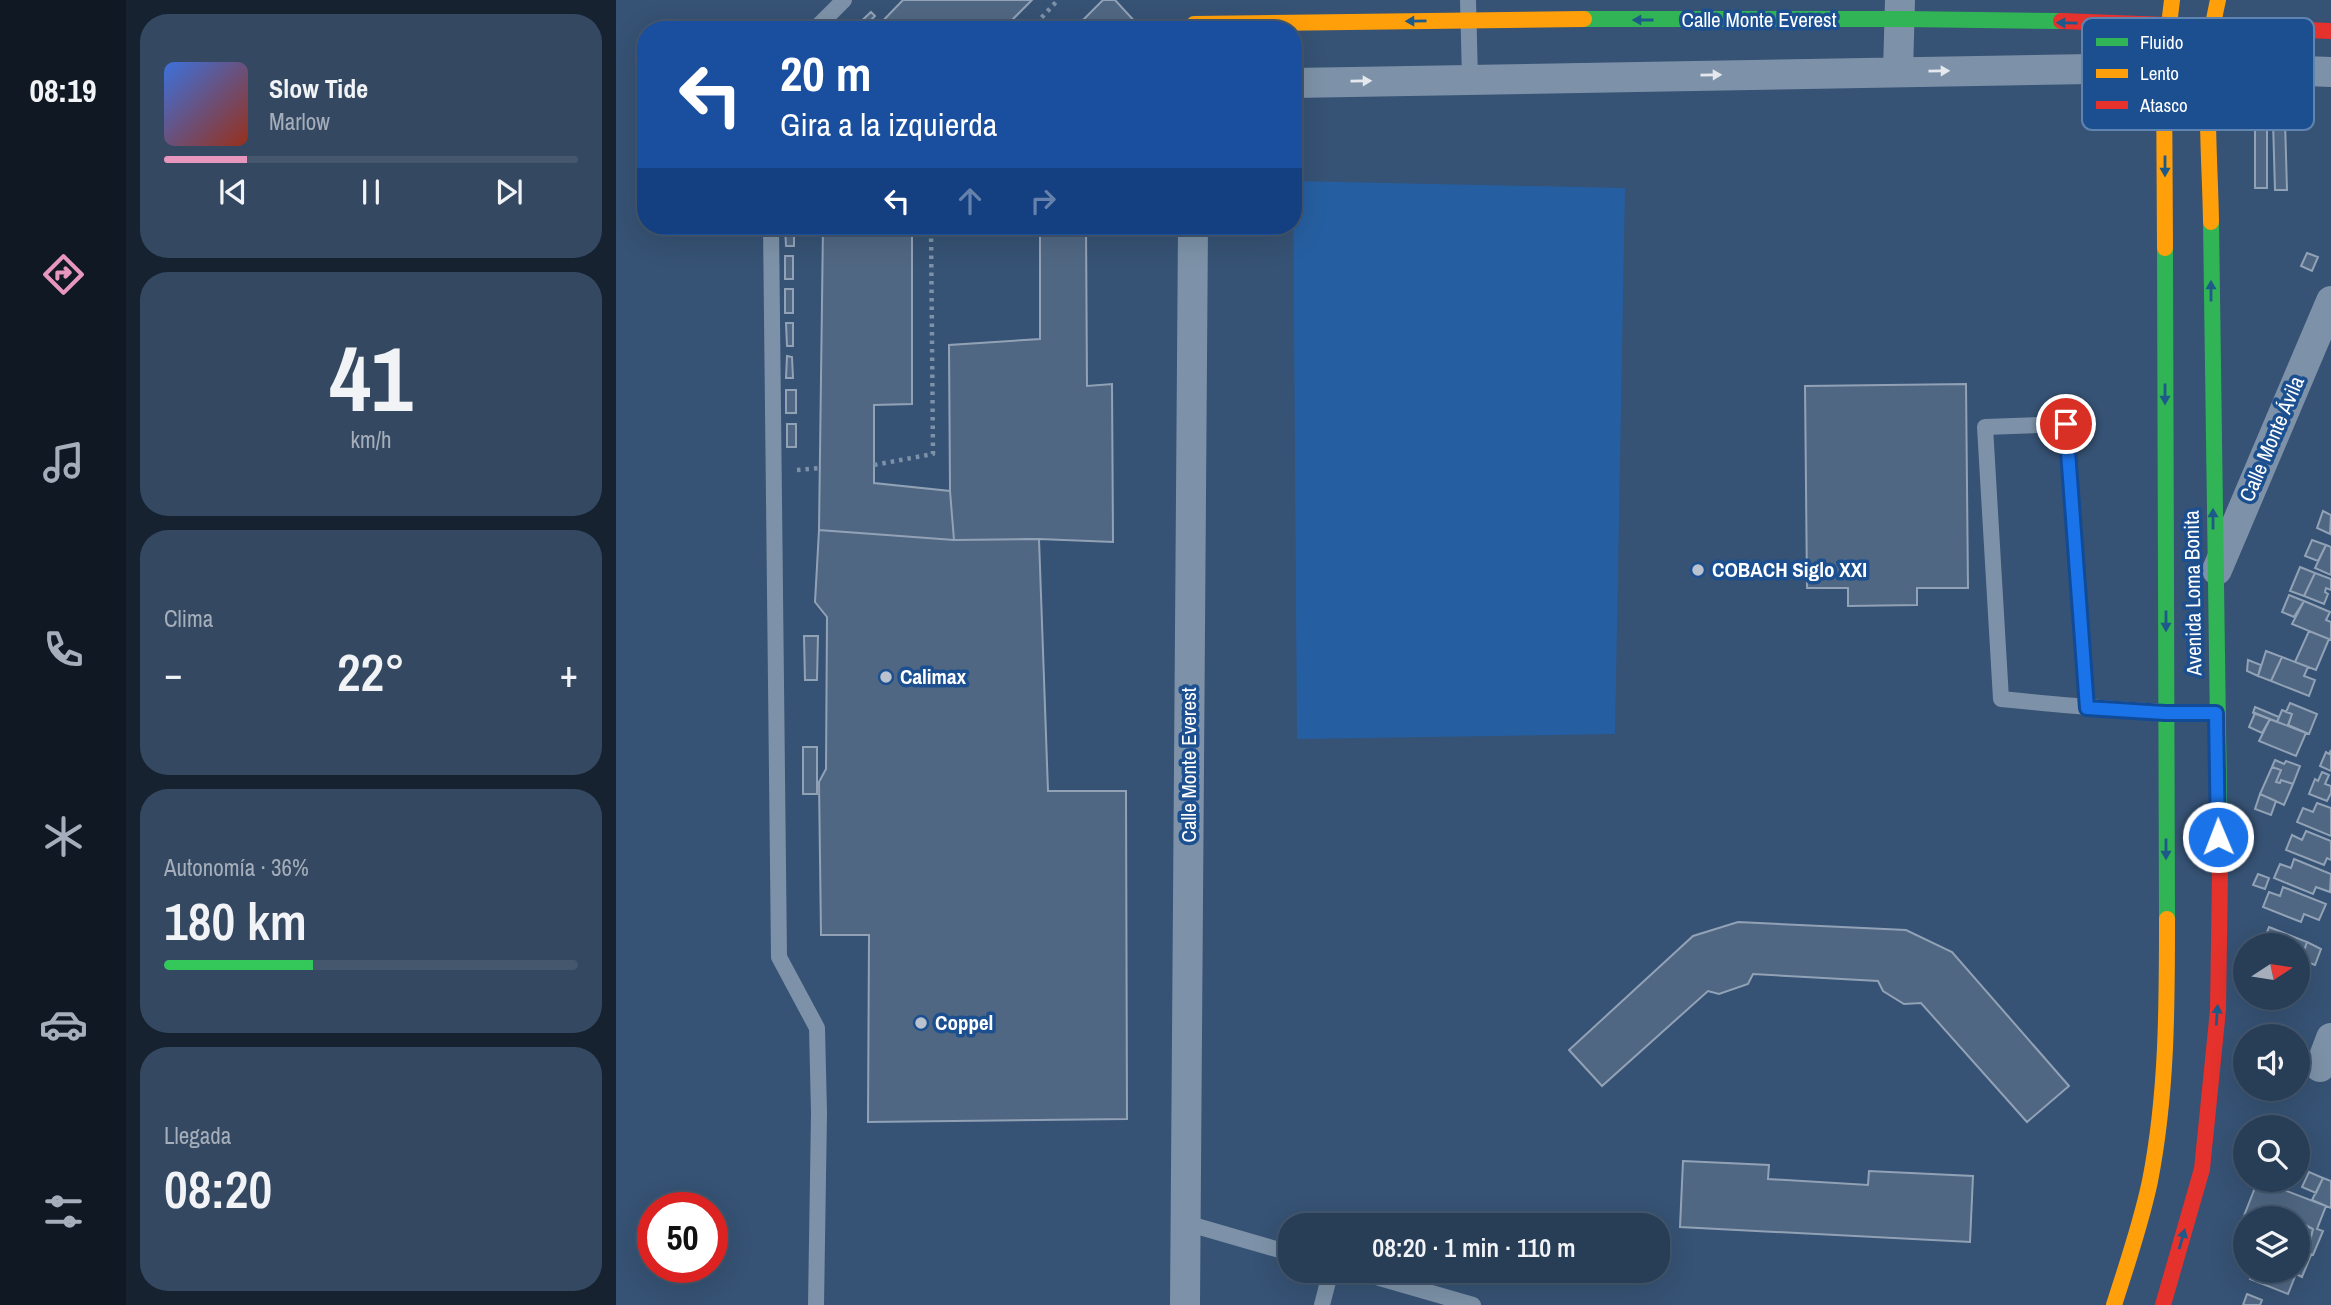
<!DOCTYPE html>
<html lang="es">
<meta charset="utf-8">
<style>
:root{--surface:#283e57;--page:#344961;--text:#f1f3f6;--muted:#a5aeba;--line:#44576d;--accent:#e797bd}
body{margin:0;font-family:"Archivo Narrow",sans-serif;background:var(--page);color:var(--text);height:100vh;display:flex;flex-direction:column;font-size:26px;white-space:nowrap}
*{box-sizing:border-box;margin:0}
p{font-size:23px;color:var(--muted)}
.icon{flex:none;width:38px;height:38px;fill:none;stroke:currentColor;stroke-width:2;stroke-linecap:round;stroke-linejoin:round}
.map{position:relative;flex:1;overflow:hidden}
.side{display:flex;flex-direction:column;gap:14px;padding:14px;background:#162230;width:490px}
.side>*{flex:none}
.hud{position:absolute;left:21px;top:21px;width:665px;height:214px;border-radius:28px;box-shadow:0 7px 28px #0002,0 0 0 2px var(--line);background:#1a4fa0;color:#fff;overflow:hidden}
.needle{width:46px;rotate:78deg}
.controls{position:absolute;left:1617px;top:933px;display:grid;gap:14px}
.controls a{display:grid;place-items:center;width:77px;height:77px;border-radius:50%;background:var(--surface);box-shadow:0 7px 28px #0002,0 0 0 2px var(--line);font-size:35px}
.speed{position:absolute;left:21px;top:1192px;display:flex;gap:14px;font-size:35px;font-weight:700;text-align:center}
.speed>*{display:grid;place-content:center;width:91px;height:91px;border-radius:50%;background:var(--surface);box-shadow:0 7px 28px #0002,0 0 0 2px var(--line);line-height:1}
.speed .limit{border:10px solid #d22;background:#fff;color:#111}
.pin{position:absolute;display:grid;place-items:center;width:60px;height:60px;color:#fff;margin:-30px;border:4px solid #fff;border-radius:50%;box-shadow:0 2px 7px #0007}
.me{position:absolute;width:77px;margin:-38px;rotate:359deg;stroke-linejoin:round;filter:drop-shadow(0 0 5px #0008)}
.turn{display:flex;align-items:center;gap:24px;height:147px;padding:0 28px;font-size:32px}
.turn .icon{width:91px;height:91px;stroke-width:2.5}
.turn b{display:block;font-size:49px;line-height:60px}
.lanes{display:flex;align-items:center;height:66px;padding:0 28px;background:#0003;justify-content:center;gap:35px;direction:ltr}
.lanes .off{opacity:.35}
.big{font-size:52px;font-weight:600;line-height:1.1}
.side .card{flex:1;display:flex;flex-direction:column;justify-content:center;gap:10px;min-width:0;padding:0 24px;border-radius:28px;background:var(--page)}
.side .dial{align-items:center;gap:0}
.dial b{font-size:91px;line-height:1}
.song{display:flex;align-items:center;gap:21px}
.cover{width:84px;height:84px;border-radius:10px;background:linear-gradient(135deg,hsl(220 70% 55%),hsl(10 70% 35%))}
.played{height:7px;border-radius:4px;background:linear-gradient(90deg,var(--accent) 20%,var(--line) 20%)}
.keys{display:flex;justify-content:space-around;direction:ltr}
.heat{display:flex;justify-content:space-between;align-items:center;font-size:38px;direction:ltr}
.charge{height:10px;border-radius:5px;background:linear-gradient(90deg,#34c759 36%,var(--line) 0)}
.trip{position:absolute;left:662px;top:1213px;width:392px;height:70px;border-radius:28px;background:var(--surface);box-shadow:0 7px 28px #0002,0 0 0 2px var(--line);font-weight:600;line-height:70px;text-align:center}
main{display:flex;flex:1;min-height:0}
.tabs{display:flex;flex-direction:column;width:126px;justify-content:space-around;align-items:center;background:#101923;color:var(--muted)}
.tabs .icon{width:49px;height:49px}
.tabs .selected{color:var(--accent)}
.tabs b{font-size:32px;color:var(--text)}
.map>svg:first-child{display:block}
.green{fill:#265fa1}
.building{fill:#506783;stroke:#92a2b6;stroke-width:2}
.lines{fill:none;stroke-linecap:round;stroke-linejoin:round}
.path{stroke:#7d92a8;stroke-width:4.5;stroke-dasharray:3.5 5;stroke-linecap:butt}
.lane{stroke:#7d92a8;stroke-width:16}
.street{stroke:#7d92a8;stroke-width:30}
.fast{stroke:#30b455;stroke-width:16}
.slow{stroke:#ff9f0a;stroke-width:16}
.jam{stroke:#e5322d;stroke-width:16}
.oneway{fill:#1d5989}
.oneway2{fill:#e5e9ee}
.route-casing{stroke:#114b97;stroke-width:18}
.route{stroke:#1a73e8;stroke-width:12}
.poi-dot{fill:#b9c2ce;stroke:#1b4f8f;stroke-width:2.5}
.labels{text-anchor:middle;stroke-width:7;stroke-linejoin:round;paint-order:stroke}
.street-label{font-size:21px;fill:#fff;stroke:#1b4f8f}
.poi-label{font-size:21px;font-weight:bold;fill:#fff;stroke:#1b4f8f;text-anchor:start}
.key{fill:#1b4f8f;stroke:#5f84b1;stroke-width:2}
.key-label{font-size:19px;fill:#fff}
</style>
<main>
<nav class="tabs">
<b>08:19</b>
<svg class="icon selected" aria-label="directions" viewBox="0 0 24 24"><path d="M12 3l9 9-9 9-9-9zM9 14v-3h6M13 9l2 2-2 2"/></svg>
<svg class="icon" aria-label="music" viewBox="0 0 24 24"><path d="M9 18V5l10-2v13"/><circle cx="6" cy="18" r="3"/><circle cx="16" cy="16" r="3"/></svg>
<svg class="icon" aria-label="phone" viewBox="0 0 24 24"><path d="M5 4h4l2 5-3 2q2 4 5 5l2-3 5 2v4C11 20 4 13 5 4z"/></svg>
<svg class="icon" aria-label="climate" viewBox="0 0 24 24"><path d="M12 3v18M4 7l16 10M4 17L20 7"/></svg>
<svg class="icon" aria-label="car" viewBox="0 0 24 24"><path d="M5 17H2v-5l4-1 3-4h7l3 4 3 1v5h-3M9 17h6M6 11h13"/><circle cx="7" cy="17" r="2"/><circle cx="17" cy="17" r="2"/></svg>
<svg class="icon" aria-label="filters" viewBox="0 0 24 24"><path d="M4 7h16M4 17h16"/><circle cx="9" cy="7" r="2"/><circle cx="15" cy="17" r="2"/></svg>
</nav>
<section class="side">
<div class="card">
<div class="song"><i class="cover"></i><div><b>Slow Tide</b><p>Marlow</p></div></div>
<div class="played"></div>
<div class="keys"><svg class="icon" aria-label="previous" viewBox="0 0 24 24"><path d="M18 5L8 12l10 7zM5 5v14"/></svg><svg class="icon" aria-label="pause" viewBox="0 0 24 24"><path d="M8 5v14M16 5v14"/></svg><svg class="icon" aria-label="next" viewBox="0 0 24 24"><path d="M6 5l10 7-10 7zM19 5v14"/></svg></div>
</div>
<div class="card dial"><b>41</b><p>km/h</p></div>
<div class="card"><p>Clima</p>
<div class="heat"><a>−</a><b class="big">22°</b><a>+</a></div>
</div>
<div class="card"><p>Autonomía · 36%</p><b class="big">180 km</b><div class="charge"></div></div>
<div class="card"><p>Llegada</p><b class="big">08:20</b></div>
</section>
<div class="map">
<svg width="1715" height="1305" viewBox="0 0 1715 1305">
<rect width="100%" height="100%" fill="#365274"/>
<path class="green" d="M677 181 1009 188 999 734 681 739Z"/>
<path class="building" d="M287 0H416L386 30H258Z
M487 0H499L523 26 520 30H457Z
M255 12 259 16 245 30H242L239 27Z
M1639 119H1651V188H1639Z
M1657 121H1669L1671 190H1659Z
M169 226H178V246H170Z
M207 226H296V404L258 405V483L334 491 338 540 203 530Z
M424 226H470L471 386 496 384 497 542 423 539 338 540 334 491 333 345 424 339Z
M1691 253 1702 257 1696 271 1685 266Z
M169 256H177V279H169Z
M169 289H177V313H169Z
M170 323H177V346H171Z
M171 356 176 357 177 378H170Z
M1350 384 1352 588H1301V605L1232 606V588H1191L1189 386Z
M170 390H180V413H170Z
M171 424H180V447H171Z
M1707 511 1715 515 1714 534 1701 528Z
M203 530 338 540 423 539 432 791H510L511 1119 252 1122 253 935H205L203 782 210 769 211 617 199 602Z
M1696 540 1710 545 1702 561 1689 556Z
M1710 545 1715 547V575L1699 568Z
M1684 567 1699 573 1688 596 1674 591Z
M1699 573 1715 579V590L1710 588 1709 592 1712 594 1708 604 1688 596Z
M1673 595 1688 601 1678 617 1666 612Z
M1688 601 1714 612 1710 620 1715 622V640L1676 624Z
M1693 631 1713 639 1700 670 1679 662Z
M188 636H202L201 680H189Z
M1650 651 1666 657 1655 681 1642 676Z
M1666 657 1692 667 1688 676 1699 680 1693 696 1655 681Z
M1632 660 1645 665 1642 676 1631 671Z
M1674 703 1701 714 1693 734 1672 725 1676 714 1670 712Z
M1639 707 1663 717 1661 722 1637 713Z
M1666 710 1676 714 1672 726 1661 722Z
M1639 713 1654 719 1646 733 1633 727Z
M1654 719 1690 733 1680 756 1643 741Z
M187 747H201V794H187Z
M1715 750V771L1704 766 1710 752 1713 754Z
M1659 760 1668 764 1670 761 1684 766 1677 784 1665 780 1664 783 1660 782 1665 770 1656 767Z
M1656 767 1665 770 1660 782 1664 783 1665 780 1677 784 1668 805 1644 794Z
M1706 772 1713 775 1709 784 1715 786V793L1711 801 1693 794 1699 779 1702 781Z
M1644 794 1660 801 1655 815 1639 809Z
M1701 803 1715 808V836L1681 822 1687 808 1697 812Z
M1690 831 1715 841V860L1711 858 1708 865 1670 850 1676 835 1686 840Z
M1678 859 1715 874 1714 892 1700 887 1697 894 1658 878 1664 864 1675 868Z
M1642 874 1653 878 1649 889 1637 885Z
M1667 887 1710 904 1703 920 1688 914 1685 922 1647 907 1653 892 1664 896Z
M1122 922 1290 930 1336 952 1453 1086 1411 1122 1305 1003 1288 1004 1267 991 1262 981 1137 974 1132 984 1103 994 1092 991 986 1086 953 1050 1077 936Z
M1653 927 1691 942 1682 967V945H1646Z
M1691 942 1705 949 1699 965 1685 960Z
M1682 971 1693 976 1687 993 1682 991Z
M1067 1161 1153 1165 1152 1179 1252 1185 1253 1171 1357 1176 1354 1242 1064 1227Z
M1693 1172 1707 1178 1700 1193 1686 1187Z
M1707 1178 1715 1181V1208L1696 1200Z
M1642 1180 1710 1206 1701 1229 1707 1231 1697 1255 1691 1253 1697 1229 1682 1222V1218L1664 1215 1662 1218H1629V1228L1624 1226Z
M1690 1225 1697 1229 1691 1253 1682 1249V1232L1687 1234Z
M1682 1249 1695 1255 1686 1277 1680 1274 1672 1294 1634 1279 1638 1270H1682Z
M1631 1294 1646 1300 1644 1305H1627Z"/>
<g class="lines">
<path class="path" d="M414 30 442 0
M258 465 317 454 315 226
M181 470 204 468"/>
<path class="lane" d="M852 0 854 79
M198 30 228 0
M155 226 163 957 201 1028 203 1113 200 1305
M1471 708 1450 424 1369 427 1385 699C1457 706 1528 713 1600 713
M570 1223 674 1253
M736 1270 857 1305
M706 1305 715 1270"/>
<path class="street" d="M1282 72 1284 0
M677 83 1593 67 1715 72
M1601 570 1715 301
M1704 1067 1715 1038
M569 1305 577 226"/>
<path class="fast" d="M968 19H1289L1445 21
M1595 222 1604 871
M1549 248 1551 919"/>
<path class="slow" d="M578 30V24L968 19
M1595 222C1594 150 1585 70 1602 0
M1549 248 1548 67 1556 0
M1498 1305C1511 1264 1525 1224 1534 1181 1551 1094 1551 1007 1551 919"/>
<path class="jam" d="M1445 21 1715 31
M1547 1305 1586 1169 1602 1010 1604 871"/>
</g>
<defs><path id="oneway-solid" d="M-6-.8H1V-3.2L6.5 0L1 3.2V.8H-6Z" transform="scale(1.75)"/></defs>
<g class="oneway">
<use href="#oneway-solid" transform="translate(1027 20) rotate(180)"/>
<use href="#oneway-solid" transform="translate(800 21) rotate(179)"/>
<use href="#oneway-solid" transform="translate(1451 23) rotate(-179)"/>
<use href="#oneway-solid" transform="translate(1549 166) rotate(90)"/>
<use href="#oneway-solid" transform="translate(1595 291) rotate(-90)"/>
<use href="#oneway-solid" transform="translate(1549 394) rotate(90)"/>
<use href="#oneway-solid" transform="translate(1597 519) rotate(-90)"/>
<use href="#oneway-solid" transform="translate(1550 621) rotate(90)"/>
<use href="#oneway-solid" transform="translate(1550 849) rotate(90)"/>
<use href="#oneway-solid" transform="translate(1601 1015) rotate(-86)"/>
<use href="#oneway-solid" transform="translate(1566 1239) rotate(-74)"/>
</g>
<g class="oneway2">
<use href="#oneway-solid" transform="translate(1323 71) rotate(-1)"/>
<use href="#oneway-solid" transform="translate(1095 75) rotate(-1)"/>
<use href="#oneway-solid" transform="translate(745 81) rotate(-1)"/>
</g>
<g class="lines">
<g class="route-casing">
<path id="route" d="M1450 424 1471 708 1549 713H1600L1602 837"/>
</g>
<use href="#route" class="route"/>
</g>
<g class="poi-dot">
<circle cx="1082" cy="570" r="7"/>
<circle cx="270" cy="677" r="7"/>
<circle cx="305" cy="1023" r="7"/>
</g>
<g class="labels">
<g class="street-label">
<text x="1143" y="27">Calle Monte Everest</text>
<text transform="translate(1656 439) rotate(-67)" y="7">Calle Monte Ávila</text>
<text transform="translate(1577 593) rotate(-91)" y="7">Avenida Loma Bonita</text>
<text transform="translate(573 765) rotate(-90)" y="7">Calle Monte Everest</text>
</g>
<g class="poi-label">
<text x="1096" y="577">COBACH Siglo XXI</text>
<text x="284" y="684">Calimax</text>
<text x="319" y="1030">Coppel</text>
</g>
</g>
<rect x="1466" y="18" width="232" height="112" rx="10" class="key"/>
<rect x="1480" y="38" width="32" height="8" fill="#30b455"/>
<rect x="1480" y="69" width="32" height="9" fill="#ff9f0a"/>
<rect x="1480" y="101" width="32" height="8" fill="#e5322d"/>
<g class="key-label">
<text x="1524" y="49">Fluido</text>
<text x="1524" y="80">Lento</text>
<text x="1524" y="112">Atasco</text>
</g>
</svg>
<div class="controls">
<a><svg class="needle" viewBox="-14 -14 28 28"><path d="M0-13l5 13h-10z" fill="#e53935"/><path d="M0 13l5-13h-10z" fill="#a5aeba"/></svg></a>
<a><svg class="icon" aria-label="sound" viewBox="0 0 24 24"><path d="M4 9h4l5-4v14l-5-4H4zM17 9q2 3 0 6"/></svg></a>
<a><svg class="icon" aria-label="search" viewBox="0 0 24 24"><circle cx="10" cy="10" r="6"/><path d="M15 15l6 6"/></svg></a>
<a><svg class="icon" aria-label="layers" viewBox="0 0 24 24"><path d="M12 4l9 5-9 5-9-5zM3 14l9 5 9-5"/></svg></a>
</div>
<div class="speed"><div class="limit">50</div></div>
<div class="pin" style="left:1450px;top:424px;background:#d93025"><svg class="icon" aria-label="arrive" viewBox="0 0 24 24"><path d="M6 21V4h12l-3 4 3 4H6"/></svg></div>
<svg class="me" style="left:1602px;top:837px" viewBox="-20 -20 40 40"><circle r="17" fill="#1a73e8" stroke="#fff" stroke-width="3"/><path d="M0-11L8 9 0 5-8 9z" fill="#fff"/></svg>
<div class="trip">08:20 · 1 min · 110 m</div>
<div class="hud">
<div class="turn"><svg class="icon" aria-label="left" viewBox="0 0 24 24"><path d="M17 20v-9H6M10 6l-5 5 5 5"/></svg><div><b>20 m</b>Gira a la izquierda</div></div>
<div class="lanes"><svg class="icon" aria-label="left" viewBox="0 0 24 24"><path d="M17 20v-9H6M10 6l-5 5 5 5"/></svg><svg class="icon off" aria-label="ahead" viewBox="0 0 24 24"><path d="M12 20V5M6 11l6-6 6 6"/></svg><svg class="icon off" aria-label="right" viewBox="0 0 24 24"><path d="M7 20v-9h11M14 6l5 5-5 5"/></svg></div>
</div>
</div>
</main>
